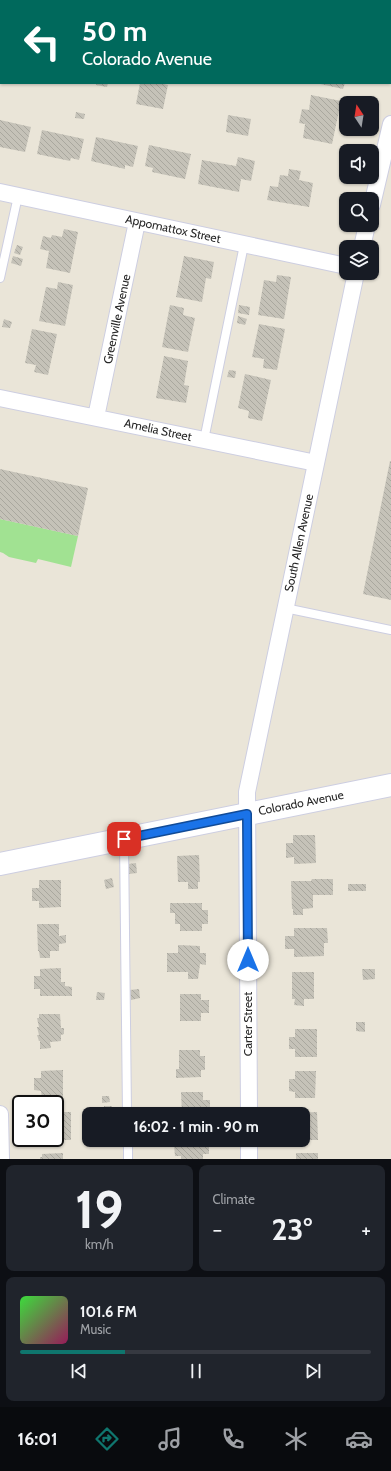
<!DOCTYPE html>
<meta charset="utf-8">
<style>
:root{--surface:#171b24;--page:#20242c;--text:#f1f3f6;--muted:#9ea1a6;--line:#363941;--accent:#0f766e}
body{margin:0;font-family:Cabin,sans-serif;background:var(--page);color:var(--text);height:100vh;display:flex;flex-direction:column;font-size:15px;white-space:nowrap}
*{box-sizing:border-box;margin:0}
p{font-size:13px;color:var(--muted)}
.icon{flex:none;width:22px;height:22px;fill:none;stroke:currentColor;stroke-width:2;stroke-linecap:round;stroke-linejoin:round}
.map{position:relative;height:1159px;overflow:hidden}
.details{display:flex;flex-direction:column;gap:6px;padding:6px;background:#0d0f14;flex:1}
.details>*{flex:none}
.guide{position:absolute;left:0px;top:0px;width:391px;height:84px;box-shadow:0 1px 3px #0004;background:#00695c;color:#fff;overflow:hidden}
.needle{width:26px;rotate:348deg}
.controls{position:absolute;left:339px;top:96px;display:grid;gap:8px}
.controls a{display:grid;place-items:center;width:40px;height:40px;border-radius:8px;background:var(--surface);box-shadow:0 1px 3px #0004;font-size:20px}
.speed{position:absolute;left:12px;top:1095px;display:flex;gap:8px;font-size:20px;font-weight:700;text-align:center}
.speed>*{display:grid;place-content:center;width:52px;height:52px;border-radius:50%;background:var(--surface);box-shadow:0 1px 3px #0004;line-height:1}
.speed .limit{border:2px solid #111;border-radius:6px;background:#fff;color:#111}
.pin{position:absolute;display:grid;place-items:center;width:34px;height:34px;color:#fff;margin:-17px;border-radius:8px;box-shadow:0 2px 6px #0006}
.me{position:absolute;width:44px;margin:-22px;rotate:0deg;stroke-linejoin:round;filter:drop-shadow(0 0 3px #0008)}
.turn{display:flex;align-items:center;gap:14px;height:84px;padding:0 16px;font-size:18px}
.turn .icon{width:52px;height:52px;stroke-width:2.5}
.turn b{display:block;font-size:28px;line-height:34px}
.big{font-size:30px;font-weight:800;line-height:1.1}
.details .card{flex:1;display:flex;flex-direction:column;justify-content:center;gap:6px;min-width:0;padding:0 14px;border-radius:8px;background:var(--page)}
.details .dial{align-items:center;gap:0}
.dial b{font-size:52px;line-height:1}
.song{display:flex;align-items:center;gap:12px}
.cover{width:48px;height:48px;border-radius:6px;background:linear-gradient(135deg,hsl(120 70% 55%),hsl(330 70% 35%))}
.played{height:4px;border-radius:2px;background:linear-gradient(90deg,var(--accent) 30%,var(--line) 30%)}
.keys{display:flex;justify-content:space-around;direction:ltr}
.heat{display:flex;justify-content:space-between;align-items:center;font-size:22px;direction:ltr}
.details .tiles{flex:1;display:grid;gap:6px;grid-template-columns:1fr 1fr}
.card:last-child{grid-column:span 2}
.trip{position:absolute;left:82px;top:1107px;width:228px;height:40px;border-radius:8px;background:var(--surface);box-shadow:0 1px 3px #0004;font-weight:800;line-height:40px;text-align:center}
.tabs{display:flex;height:64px;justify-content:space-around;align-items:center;background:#090b0e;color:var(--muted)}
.tabs .icon{width:28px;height:28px}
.tabs .current{color:var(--accent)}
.tabs b{font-size:18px;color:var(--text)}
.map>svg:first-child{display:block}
.park{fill:#a1e292}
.building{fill:url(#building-back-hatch)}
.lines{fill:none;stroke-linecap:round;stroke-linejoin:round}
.lane-casing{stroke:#cdcee1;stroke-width:10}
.street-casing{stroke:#cdcee1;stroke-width:18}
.secondary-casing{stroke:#cdcee1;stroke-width:24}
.lane{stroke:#fff;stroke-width:8}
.street{stroke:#fff;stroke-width:16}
.secondary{stroke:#fff;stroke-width:22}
.route-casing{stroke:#114b97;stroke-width:10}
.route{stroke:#1a73e8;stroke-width:7}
.labels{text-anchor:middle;stroke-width:3;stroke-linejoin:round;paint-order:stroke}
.street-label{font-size:12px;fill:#272727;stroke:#fff}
</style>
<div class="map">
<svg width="391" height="1159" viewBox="0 0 391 1159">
<defs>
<pattern id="building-back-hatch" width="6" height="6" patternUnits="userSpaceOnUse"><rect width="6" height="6" fill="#c5c2b8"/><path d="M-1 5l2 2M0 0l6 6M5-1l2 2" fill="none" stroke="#a9a79e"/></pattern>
</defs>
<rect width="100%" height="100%" fill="#eae5d8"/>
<path class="park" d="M0 519 78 536 71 567 38 559 36 563 9 557 3 553 0 552Z"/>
<path class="building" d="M97 83H108L107 87 96 85Z
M140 83H160L168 85 163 109 136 104Z
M316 83H345L343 89Z
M311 95 341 101 332 144 303 138 305 124 299 123 302 109 309 110Z
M76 112 85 114 84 119 75 118Z
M228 115 251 119 248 136 226 132Z
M0 120 31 127 25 152 0 147Z
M42 130 84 139 79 160 71 158 70 161 37 154Z
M96 137 138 146 133 167 125 165V169L91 161Z
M149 145 191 154 185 179 152 172 153 168 145 166Z
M238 157 255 161 251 181 241 179 239 192 198 184 202 160 236 166Z
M289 169 301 171 299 180 313 183 309 207 267 200 270 186 278 187 280 175 288 176Z
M64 229 78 232 70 273 46 268 49 251 40 249 43 236 51 238 52 235 62 237Z
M17 245 23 247 20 255 14 253Z
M13 256 23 259 21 266 11 263Z
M184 256 214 262 211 279 206 278 202 302 176 297Z
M277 275 291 277 284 319 258 315 264 280 276 282Z
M58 282 73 285 65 326 39 321 46 287 57 289Z
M170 305 184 308 183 315 195 318 188 352 162 347Z
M239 305 250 307 249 315 238 313Z
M238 316 247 319 245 325 237 323Z
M4 319 12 322 10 328 2 327Z
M259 324 285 329 277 370 263 368 264 359 252 357Z
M32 329 57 334 48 375 34 372 36 365 25 363Z
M164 356 188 361 184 385 189 386 186 403 156 398Z
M229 370 236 371 235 378 227 377Z
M245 374 271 380 262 421 248 418 249 411 238 408Z
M390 461H391V600L363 594Z
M0 469 88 488 78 536 0 519Z
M293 835H315L316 863 294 864V857L286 858V843H293Z
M199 855 200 882H198V889H188V882H178L177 856Z
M136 863 137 873 129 874 128 864Z
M112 878 114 887 106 889 104 880Z
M312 879H333V895H313V908L303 909V915H293V909H292L291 881H311Z
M39 880H61V907L39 908V901H32V888H39Z
M348 884H366V891H348Z
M170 903H202V910H208V924H202V931H180V924H175V913H170Z
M37 924H59V936L66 935V943L59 944V951H50V958H40L39 951H38Z
M294 928H327L328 943H324V956L294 957V949H285V936H294Z
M178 945 200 946V953H206V965L200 964 198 979H188V972H167V953H178Z
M61 968V982H65V986L72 987V996H40V989H34V976H40V969Z
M362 969H375V979L363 980Z
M292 972H314V999H304V1006L294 1005 295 999H292Z
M139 989 140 998 131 1000 130 990Z
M97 992 105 993 104 1000H96Z
M180 994H201V1000H209V1013H201V1021H180Z
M39 1014H60L61 1028H64V1034L61 1035V1041L50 1042 51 1048 40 1049V1041H39L37 1035H39L37 1027H39L37 1018H39Z
M356 1022H365V1032L356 1031Z
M295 1029H317V1057H295V1049H289V1037H295Z
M179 1050H200V1056H205V1070H201V1077L176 1078V1069H179Z
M63 1070V1098H42L41 1091 34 1090V1078H41V1071Z
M295 1071H316L315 1098H295V1092L289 1091V1079H295Z
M181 1092H203V1100H210V1112H203V1114H182Z
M102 1096H109L110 1102 102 1103Z
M104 1106H112V1114H104Z
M55 1112H71V1140H40V1138H55Z
M317 1112 318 1140H303V1114H295V1113Z
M181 1140 209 1141V1154H203V1159H181V1156H175L174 1145H181Z
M63 1153V1159H40V1157H42V1154Z
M296 1153H318V1159H296Z"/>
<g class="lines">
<g class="lane-casing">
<path id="lane" d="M0 278 18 196
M204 440 244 245
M285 608 391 630
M124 840 127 1114
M128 1140V1159"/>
</g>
<g class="street-casing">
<path id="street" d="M263 0 268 1
M390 26 391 27
M0 192 346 266
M372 205 391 124
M362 247 367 225
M0 398 316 463
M96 417 137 222
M0 1114 1 1159
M249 1114 247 792 356 273
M249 1140V1159"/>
</g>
<g class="secondary-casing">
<path id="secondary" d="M0 864 391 785"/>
</g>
<use href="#lane" class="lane"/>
<use href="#street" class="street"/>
<use href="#secondary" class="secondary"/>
</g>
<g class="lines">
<g class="route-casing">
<path id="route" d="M124 839 247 814 248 960"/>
</g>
<use href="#route" class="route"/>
</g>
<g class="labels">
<g class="street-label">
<text transform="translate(173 229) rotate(12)" y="4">Appomattox Street</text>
<text transform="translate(117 319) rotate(-78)" y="4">Greenville Avenue</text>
<text transform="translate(158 430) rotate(12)" y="4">Amelia Street</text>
<text transform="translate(299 543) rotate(-78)" y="4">South Allen Avenue</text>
<text transform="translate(301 803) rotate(-11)" y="4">Colorado Avenue</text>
<text transform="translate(248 1024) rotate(-90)" y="4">Carter Street</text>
</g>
</g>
</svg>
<div class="controls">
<a><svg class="needle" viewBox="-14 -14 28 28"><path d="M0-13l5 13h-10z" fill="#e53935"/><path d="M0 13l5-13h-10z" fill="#9ea1a6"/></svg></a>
<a><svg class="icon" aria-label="sound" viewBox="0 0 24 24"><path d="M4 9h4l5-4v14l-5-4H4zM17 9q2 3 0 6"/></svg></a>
<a><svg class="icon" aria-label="search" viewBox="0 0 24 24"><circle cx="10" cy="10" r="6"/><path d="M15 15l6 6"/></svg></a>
<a><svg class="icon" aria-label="layers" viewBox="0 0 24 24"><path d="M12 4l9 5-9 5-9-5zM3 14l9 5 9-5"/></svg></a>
</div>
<div class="speed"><div class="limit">30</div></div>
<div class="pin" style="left:124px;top:839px;background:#d93025"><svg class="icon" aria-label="arrive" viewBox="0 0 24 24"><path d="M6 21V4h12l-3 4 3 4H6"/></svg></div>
<svg class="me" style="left:248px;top:960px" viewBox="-20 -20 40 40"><circle r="19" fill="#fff"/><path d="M0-13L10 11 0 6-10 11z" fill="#1a73e8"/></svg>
<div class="trip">16:02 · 1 min · 90 m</div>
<div class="guide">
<div class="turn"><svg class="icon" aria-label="left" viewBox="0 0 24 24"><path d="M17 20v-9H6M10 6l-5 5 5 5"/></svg><div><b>50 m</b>Colorado Avenue</div></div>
</div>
</div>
<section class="details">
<div class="tiles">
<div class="card dial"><b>19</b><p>km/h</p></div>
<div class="card"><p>Climate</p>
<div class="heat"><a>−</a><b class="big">23°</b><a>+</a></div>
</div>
<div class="card">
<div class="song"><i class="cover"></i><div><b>101.6 FM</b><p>Music</p></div></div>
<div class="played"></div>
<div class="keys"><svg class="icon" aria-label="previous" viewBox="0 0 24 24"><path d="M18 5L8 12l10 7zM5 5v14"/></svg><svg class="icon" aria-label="pause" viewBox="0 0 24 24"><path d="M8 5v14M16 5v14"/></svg><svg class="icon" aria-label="next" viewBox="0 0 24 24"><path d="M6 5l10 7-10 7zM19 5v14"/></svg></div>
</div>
</div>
</section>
<nav class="tabs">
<b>16:01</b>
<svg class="icon current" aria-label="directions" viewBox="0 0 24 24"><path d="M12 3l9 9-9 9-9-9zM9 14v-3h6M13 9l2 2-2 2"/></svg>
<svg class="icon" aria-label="music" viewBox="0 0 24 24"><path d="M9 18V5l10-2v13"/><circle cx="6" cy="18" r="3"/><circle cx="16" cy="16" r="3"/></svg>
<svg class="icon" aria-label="phone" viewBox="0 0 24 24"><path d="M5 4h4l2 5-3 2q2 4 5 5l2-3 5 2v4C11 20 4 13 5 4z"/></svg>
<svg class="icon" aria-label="climate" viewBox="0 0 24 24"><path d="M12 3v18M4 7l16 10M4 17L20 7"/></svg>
<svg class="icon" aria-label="car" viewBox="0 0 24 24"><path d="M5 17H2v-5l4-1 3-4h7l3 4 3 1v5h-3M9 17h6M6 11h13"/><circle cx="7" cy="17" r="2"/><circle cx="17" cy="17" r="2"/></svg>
</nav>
